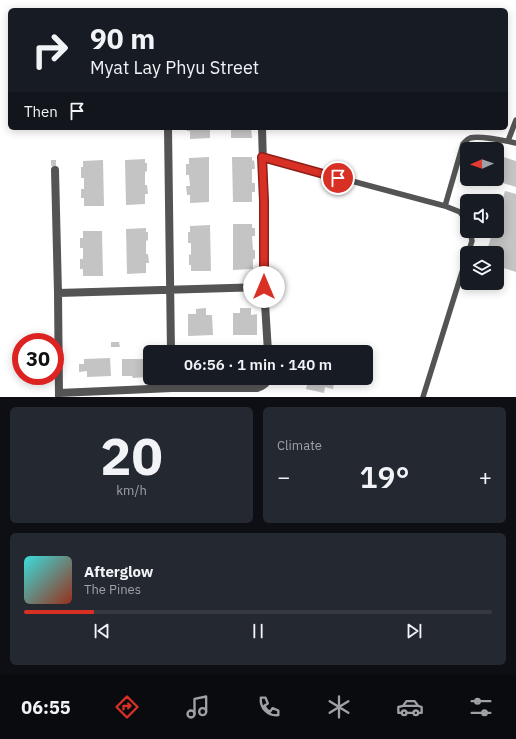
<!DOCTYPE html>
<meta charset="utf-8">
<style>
:root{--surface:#171b24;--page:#242831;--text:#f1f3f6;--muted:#9ea1a6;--line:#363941;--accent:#d93025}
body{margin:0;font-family:"IBM Plex Sans",sans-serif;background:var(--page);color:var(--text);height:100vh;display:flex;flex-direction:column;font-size:15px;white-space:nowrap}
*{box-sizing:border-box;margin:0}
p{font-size:13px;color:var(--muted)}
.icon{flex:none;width:22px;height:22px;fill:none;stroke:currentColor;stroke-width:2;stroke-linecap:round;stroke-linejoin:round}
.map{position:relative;height:397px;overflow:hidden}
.panel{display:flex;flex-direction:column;gap:10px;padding:10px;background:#0d0f14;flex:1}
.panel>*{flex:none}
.banner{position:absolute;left:8px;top:8px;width:500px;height:122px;border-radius:6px;box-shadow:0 2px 10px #0003;background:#171b24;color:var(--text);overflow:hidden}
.needle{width:26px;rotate:268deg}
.controls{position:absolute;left:460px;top:142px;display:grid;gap:8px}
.controls a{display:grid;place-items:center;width:44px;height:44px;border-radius:6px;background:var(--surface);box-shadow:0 2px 10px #0003;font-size:20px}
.speed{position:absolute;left:12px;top:333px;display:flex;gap:8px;font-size:20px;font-weight:700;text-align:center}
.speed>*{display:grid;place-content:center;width:52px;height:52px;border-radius:50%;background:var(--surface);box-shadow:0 2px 10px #0003;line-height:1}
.speed .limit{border:6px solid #d22;background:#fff;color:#111}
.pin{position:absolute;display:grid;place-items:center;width:34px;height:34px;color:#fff;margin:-17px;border:2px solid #fff;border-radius:50%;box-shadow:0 1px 4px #0007}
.me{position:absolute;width:44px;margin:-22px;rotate:0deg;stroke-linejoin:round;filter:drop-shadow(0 0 3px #0008)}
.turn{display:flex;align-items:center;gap:14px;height:84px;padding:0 16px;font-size:18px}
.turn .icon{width:52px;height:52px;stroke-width:2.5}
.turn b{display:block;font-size:28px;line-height:34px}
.then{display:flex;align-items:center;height:38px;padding:0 16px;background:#0003;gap:8px;font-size:15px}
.big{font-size:30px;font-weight:600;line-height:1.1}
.panel .card{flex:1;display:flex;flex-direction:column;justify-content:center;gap:6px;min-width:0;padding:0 14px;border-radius:6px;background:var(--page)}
.panel .dial{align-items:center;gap:0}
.dial b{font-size:52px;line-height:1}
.song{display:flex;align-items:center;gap:12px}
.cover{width:48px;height:48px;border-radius:6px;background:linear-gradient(135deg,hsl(180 70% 55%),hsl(10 70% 35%))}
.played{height:4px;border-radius:2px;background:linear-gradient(90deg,var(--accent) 15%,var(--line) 15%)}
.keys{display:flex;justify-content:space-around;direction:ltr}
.heat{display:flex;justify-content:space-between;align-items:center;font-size:22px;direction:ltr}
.panel .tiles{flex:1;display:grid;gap:10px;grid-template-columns:1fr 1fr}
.card:last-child{grid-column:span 2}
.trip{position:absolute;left:143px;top:345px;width:230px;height:40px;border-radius:6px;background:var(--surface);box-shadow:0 2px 10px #0003;font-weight:600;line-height:40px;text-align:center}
.tab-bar{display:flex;height:64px;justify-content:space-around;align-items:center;background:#090b0e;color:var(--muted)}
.tab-bar .icon{width:28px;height:28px}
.tab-bar .selected{color:var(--accent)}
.tab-bar b{font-size:18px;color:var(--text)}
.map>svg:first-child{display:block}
.building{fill:#c4c4c4}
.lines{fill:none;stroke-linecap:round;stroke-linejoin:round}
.lane{stroke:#545454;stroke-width:5.5}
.street{stroke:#545454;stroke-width:8}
.route-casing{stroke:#8d1f18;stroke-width:10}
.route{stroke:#d93025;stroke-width:7}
</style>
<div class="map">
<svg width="516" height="397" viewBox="0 0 516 397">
<rect width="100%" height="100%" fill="#fff"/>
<path class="building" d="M187 128H210V138L190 139V131H187Z
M231 128H251L252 138H231Z
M467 155V173L462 171Z
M497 155 516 161V187L490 179H497Z
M209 157V202L190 203V195H187L186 186H190L189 175H186V164H189V158Z
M232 157H252V161L254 160 255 169H252V183H255V192H252V202H233Z
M145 159V163H147V171L145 172V185H147L148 194H145V204L126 205 125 160Z
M51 160H56V166H51Z
M103 160 104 206H84V198H81V189H84V178H81V167H83V161Z
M505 191 516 194V272L497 266V253H486L493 231H497V218Z
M233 224H252V228H255V236H252L253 250H255V259H253V269L233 270Z
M210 225 211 271H191V265H189V254L191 255V243H188V232H190V226Z
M146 228V232H148V240L146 241V254H148L149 263H146V273L127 274 126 229Z
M83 231H102L103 276H83V269H80V259H83V248H80V238H83Z
M206 308V315H212L213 335 188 336V314H196V309Z
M240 308H251V315L257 314V335H233V313H240Z
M111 342H119L120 347H111Z
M110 358 111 376 87 377V371L79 372V364H84V359Z
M122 359H150V368H147V377L133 378 132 376H122Z
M197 378H207V381H197Z
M241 378H251V381H241Z
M309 378H327V381L334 383 333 389 325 387 324 393 306 389Z"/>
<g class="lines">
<path class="lane" d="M508 141 516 120
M262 157 445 206 460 212 467 222
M445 206 463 144C465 142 467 139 470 138 480 135 506 141 516 143
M468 253 472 241 470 231
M423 397 467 256"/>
<path class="street" d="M168 128 171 352
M262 128 264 201V287L268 352
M55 170 58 293 59 397
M58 293 264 287
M172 378V388
M59 393 172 388H257C262 386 267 384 268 378"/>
</g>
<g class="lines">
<g class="route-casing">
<path id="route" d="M264 287V201L262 157 338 178"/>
</g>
<use href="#route" class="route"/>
</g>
</svg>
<div class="controls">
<a><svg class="needle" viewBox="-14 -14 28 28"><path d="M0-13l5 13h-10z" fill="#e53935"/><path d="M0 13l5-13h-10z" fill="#9ea1a6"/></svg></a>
<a><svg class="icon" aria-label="sound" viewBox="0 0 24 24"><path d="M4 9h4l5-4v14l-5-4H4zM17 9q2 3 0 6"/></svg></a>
<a><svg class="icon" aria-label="layers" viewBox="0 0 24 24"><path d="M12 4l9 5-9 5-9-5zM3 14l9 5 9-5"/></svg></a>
</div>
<div class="speed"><div class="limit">30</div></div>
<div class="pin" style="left:338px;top:178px;background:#d93025"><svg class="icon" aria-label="arrive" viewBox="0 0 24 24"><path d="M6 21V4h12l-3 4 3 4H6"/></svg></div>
<svg class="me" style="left:264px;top:287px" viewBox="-20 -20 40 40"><circle r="19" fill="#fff"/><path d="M0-13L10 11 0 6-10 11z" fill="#d93025"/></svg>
<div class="trip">06:56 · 1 min · 140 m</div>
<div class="banner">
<div class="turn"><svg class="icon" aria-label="right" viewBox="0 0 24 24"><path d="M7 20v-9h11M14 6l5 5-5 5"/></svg><div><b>90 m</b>Myat Lay Phyu Street</div></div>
<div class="then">Then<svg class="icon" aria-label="arrive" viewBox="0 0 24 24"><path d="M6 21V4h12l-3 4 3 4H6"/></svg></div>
</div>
</div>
<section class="panel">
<div class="tiles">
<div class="card dial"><b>20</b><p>km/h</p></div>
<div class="card"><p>Climate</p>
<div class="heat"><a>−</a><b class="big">19°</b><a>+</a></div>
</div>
<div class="card">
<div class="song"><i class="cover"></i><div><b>Afterglow</b><p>The Pines</p></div></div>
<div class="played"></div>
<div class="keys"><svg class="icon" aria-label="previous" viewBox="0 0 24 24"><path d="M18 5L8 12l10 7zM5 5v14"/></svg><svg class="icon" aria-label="pause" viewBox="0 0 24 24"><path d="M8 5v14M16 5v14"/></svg><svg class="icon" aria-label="next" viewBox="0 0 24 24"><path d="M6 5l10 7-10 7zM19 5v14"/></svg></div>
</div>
</div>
</section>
<nav class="tab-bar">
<b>06:55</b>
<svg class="icon selected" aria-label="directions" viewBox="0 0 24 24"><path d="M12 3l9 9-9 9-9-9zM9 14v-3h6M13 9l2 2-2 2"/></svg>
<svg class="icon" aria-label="music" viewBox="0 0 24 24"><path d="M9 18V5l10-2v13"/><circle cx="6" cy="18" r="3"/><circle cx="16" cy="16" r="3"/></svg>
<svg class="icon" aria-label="phone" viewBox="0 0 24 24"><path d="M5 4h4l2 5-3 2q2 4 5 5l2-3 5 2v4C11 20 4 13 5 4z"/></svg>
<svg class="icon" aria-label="climate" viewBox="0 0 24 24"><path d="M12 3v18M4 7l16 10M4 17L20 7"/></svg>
<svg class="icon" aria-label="car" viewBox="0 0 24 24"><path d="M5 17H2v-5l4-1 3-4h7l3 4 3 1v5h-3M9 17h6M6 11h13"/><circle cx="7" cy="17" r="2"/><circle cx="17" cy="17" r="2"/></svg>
<svg class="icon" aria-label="filters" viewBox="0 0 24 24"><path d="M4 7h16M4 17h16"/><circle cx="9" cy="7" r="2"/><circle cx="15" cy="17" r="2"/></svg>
</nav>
